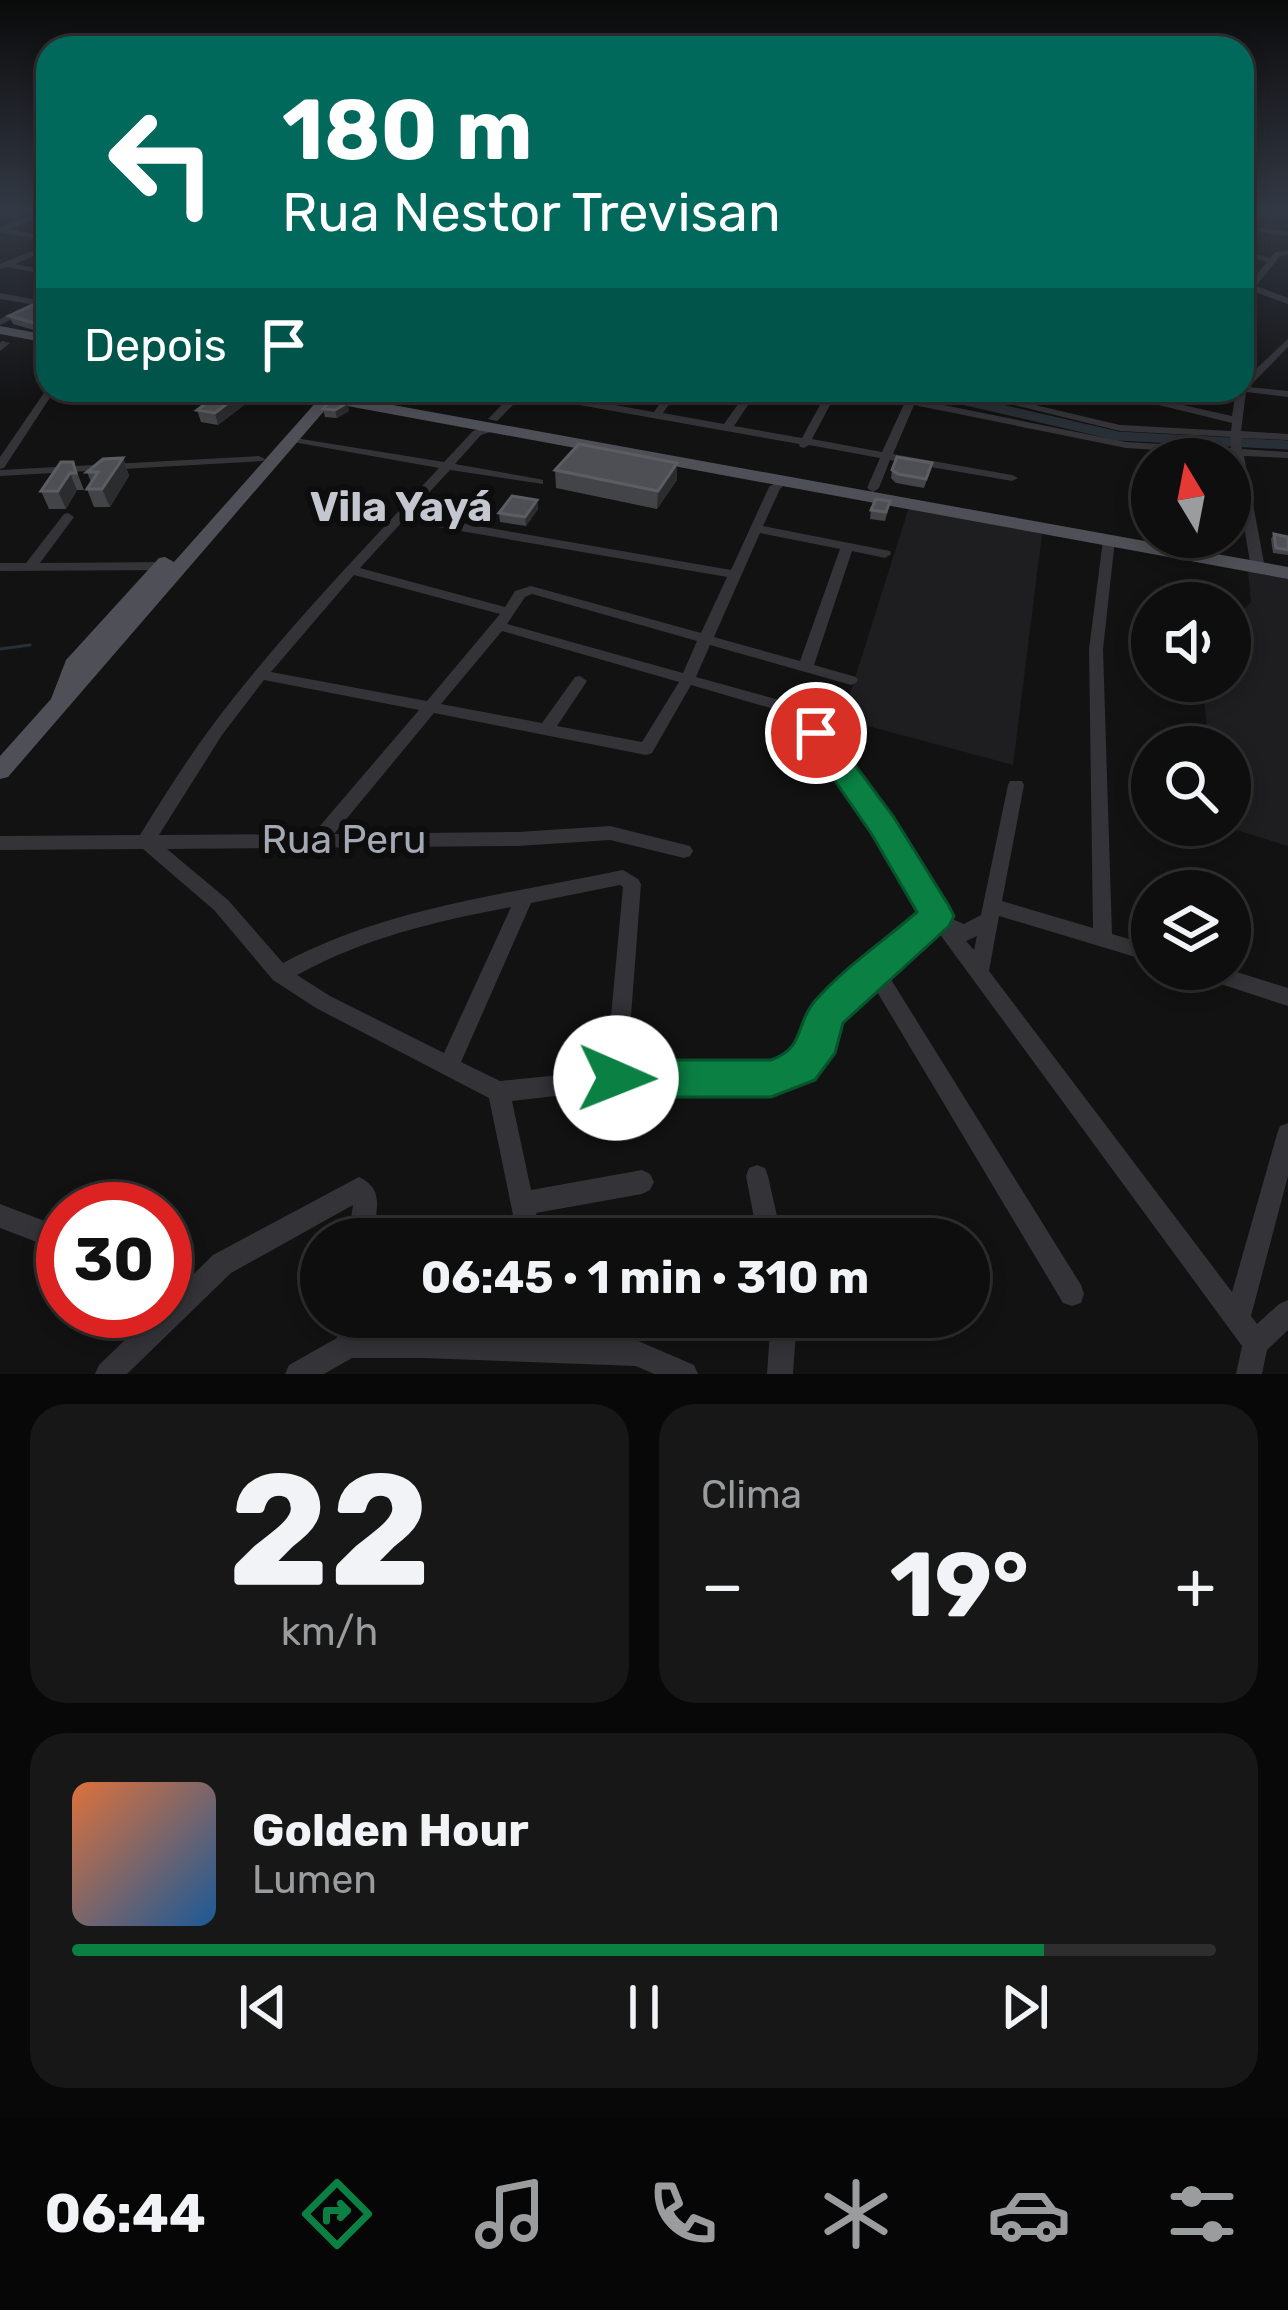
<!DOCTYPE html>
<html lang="pt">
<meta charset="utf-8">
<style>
:root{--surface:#0e0e0e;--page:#171717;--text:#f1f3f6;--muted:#9b9c9e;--line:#2e2e2e;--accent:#0b8043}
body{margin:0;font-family:Rubik,sans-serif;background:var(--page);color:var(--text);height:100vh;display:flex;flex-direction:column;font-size:45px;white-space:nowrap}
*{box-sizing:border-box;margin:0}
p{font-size:39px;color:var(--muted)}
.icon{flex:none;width:66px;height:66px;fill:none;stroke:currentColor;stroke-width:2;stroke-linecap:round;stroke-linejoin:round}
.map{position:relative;height:1374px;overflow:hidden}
.drawer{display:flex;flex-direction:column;gap:30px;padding:30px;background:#080808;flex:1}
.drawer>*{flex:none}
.guide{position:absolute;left:36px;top:36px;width:1218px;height:366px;border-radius:36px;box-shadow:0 6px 18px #0003,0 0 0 3px var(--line);background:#00695c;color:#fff;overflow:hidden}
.needle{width:78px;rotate:350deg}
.buttons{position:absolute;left:1131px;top:438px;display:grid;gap:24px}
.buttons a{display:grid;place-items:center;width:120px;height:120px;border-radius:50%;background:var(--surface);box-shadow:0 6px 18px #0003,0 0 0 3px var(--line);font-size:60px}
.speed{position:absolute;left:36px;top:1182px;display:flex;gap:24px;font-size:60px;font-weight:700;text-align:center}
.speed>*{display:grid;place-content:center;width:156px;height:156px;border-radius:50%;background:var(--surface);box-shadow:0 6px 18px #0003,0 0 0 3px var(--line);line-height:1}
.speed .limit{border:18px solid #d22;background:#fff;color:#111}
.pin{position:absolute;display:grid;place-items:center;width:102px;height:102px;color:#fff;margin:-51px;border:6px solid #fff;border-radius:50%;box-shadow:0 3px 12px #0007}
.me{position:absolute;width:132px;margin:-66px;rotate:91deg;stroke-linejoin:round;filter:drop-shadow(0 0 9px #0008)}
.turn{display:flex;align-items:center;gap:42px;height:252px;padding:0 48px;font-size:54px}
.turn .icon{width:156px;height:156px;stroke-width:2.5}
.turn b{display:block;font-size:84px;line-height:102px}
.then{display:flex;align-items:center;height:114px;padding:0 48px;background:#0003;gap:24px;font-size:45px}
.big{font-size:90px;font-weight:700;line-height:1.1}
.drawer .widget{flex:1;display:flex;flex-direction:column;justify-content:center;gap:18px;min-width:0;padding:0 42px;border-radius:36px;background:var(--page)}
.drawer .dial{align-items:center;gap:0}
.dial b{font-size:156px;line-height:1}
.song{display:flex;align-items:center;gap:36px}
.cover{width:144px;height:144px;border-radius:18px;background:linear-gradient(135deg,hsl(20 70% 55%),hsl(210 70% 35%))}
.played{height:12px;border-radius:6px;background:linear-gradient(90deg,var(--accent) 85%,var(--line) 85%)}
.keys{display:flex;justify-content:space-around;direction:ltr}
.heat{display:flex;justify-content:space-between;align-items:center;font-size:66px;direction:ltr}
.drawer .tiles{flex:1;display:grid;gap:30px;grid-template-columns:1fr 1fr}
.widget:last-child{grid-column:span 2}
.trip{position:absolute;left:300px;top:1218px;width:690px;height:120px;border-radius:60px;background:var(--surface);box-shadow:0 6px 18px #0003,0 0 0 3px var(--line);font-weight:700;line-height:120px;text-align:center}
.tabs{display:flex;height:192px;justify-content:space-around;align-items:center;background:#060606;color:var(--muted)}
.tabs .icon{width:84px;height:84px}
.tabs .selected{color:var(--accent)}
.tabs b{font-size:54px;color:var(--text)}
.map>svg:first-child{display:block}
.built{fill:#1e1e20}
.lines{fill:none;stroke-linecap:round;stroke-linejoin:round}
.stream{stroke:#292f36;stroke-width:3}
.canal{stroke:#292f36;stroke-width:9}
.minor{fill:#333338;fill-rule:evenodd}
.major{fill:#4f5057;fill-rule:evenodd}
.wall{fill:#434448}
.shaded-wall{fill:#2b2c2e}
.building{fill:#4e4f54;stroke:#5b5d62;stroke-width:3}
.route{fill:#0b8043;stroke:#07532c;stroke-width:3}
.labels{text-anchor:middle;stroke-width:12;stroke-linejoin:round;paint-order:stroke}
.street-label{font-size:39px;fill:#a3a8b3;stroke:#0d0d0e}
.neighbourhood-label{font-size:42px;font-weight:bold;fill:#c4c7d0;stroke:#0d0d0e}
</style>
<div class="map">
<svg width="1288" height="1374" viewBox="0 0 1288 1374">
<rect width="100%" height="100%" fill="#121213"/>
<path class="built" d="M909 507 1042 534 1013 765 842 719Z
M1248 571 1288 579V846L1220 825H1230V747H1209L1202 681H1230V624L1251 602Z"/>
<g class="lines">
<path class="stream" d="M0 649 30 645"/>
<path class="canal" d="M936 394 1118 436 1288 445"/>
<path class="minor" d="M41 212H48V214L8 229 48 237V241L0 232V227Z
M1242 225 1288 232V236L1242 229Z
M48 245V250L15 264 48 271V275L7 267 0 269V264Z
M1242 251 1270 258 1275 252 1288 251V255L1280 256 1256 286 1288 298V304L1252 291 1242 301V292L1246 288 1242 287V281L1249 284 1267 262 1242 255Z
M0 293 38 300 48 296V302L0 325V319L30 304 0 299Z
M1288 339V347L1249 387 1288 391V397L1246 392 1241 431 1288 434V440L1241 438 1242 449 1288 452V458L1244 456 1265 568 1258 572 1251 568 1232 455 1126 448 914 405 893 454 1012 475 1018 478 1012 481 890 460 879 488 873 492 867 488 880 458 809 445 804 448 800 447 799 444 523 395 497 421 488 419 513 393 509 390H531L654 412 669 390H679L663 413 724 424 748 390H758L734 426 802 438 828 390H838L812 439 882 452 905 402 879 390H893L910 397 917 390H928L919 400 1126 442 1231 448 1230 437 1120 431 953 390H971L1120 425 1231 431 1232 423 1098 390H1116L1232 416 1236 390H1242V382Z
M2 341 10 343 0 351V343Z
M48 387V390H55L4 468 0 469V457Z
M496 424 500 425V429L481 435 455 464 539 479 543 480V484L450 470 409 514 731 570 769 487 785 476 791 479 780 489 763 526 890 551 891 554 885 558 852 551 814 665 856 677 858 680 856 683 851 685 710 645 696 677 801 706 842 751 950 918 964 924 981 915 1008 785 1010 781H1022L1024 785 1002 901 1093 928 1089 649 1103 540 1105 537H1113L1115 540 1103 649 1112 934 1152 946V962L999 916 989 971 1232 1292 1277 1134 1280 1126 1288 1123V1176L1251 1316 1257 1324 1279 1304 1288 1300V1330L1267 1350 1262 1374H1236L1242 1346 936 929 887 973 1081 1285 1084 1294 1081 1303 1072 1306 1063 1303 873 985 834 1021 821 1062 808 1074 771 1089H616L512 1101 531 1190 642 1170 650 1174 654 1182 650 1190 642 1194 536 1213 542 1239H518L489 1098 316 1008 273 980 214 910 143 849 0 850V836L140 835C163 798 186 761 212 726 281 634 361 552 439 468L293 442 289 441V437L444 462 473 431ZM403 521 727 577 701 633 531 586 515 591 505 607 360 568ZM760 533 840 549 800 661 714 637ZM354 575 500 614 427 701 271 672ZM532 594 697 641 683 673 507 624 525 597ZM502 631 679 682 642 742 557 726 587 681 580 676 575 677 542 723 441 704ZM264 680 419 710 313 834 159 835 222 735ZM691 685 791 714 830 759 927 914 818 1009 805 1049 794 1060 771 1069H627L641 884 638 879 623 870C508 894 388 907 283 963L228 900 167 849 518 846 610 840 684 858 690 856 693 851 690 846 610 826 518 832 334 834 434 713 646 755 652 753ZM620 885 623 887 606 1070 500 1081 461 1062 531 903ZM511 907 444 1053 330 996 297 975C364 938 436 921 511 907ZM977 936 974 950 966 941Z
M259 456 265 459 263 461 0 476V470Z
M68 513 74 517 40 563 171 562 178 566 171 570 0 571V563H26L64 514Z
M1190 969H1227L1288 988V1006L1193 975Z
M757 1165 765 1168 768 1176 782 1239H758L746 1176 749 1168Z
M359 1177C387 1190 375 1214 372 1239H348L353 1205 231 1273 127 1374H95L99 1365 155 1311H165V1302L213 1255Z
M0 1204 63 1228V1252L0 1228Z
M338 1317H364L363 1332 531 1336 528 1317H554L556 1337 636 1340 694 1365 698 1374H654L636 1366 422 1358H352L324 1374H285L289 1365 337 1338Z
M771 1317H797L793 1374H767Z"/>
<path class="major" d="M0 326 48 335V343L0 334Z
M278 390 324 393 337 390 338 395 1288 567V579L331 403 8 777 0 779V756L51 699 66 660 159 558 165 557 174 562 318 400Z"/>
</g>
<path class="wall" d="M48 300V334L13 324 9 316Z
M224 390H286L289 405 248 402 218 425 201 422 197 410Z
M347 403 349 411 337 418 325 417 323 409Z
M123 458 129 476 110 507H94L87 489 91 482 87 472Z
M73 462 84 490H77L66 509H49L41 491Z
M677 463V480L657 509 556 488 555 470Z
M892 470 930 471 924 488 896 483 891 478Z
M537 500 538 509 526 526 500 522 499 513Z
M871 510H888L885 521 870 519Z
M1274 534 1288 537V555L1273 553 1271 539Z"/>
<path class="shaded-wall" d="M245 390 248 402 218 425 215 413Z
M347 403 349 411 337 418 335 410Z
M123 458 129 476 110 507 102 489Z
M677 463V480L657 509 658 491Z
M70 473 77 490 66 509 58 491Z
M537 500 538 509 526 526 525 517Z"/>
<path class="building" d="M44 300H48V327L9 316Z
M224 390H285L286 393 245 390 215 413 197 410Z
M331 400 347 403 335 410 323 409Z
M579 444 677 463 658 491 555 470Z
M897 457 932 463 926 479 898 474 892 470Z
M123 458 102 489H87L98 472H87L103 459Z
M61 462H73L76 473H70L58 491H41Z
M512 496 537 500 525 517 499 513Z
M876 499 890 501 886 512 871 510Z
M1274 534 1288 537V550L1276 548Z"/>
<linearGradient id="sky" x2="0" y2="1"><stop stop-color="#0a0a0a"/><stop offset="0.52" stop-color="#333944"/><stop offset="1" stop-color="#333944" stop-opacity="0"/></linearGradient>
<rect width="1288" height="404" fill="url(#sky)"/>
<path class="route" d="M816 723 826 726 893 816 949 906 954 916 949 926 843 1023 835 1053 815 1080 771 1097H616L602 1092 596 1078 602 1065 616 1060H771C805 1048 795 1025 814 1002 842 969 884 941 917 912L871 833 802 733Z"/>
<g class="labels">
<g class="street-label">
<text x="344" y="853">Rua Peru</text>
</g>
<g class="neighbourhood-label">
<text x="401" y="521">Vila Yayá</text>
</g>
</g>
</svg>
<div class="buttons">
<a><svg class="needle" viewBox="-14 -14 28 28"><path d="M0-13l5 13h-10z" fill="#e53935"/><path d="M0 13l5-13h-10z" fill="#9b9c9e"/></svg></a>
<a><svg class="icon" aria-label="sound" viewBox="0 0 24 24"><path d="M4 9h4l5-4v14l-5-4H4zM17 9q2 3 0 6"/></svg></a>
<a><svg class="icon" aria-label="search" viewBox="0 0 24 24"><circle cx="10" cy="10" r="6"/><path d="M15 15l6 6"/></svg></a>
<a><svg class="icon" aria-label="layers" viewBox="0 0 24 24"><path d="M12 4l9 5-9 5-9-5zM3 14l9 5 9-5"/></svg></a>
</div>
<div class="speed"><div class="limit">30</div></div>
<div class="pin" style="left:816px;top:733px;background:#d93025"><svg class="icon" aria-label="arrive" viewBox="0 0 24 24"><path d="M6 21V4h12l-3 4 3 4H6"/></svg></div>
<svg class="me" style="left:616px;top:1078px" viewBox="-20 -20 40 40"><circle r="19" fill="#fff"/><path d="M0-13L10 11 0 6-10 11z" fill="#0b8043"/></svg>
<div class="trip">06:45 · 1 min · 310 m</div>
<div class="guide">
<div class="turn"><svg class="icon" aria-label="left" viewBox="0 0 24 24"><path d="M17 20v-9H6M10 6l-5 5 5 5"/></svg><div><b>180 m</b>Rua Nestor Trevisan</div></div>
<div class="then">Depois<svg class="icon" aria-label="arrive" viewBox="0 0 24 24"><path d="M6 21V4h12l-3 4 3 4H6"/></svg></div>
</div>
</div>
<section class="drawer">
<div class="tiles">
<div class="widget dial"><b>22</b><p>km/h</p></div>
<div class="widget"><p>Clima</p>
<div class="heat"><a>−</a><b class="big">19°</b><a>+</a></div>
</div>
<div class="widget">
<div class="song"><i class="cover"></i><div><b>Golden Hour</b><p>Lumen</p></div></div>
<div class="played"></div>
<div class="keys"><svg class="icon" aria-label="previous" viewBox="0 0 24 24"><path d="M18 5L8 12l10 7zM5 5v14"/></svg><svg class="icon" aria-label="pause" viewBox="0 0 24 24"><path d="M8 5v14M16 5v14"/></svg><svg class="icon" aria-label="next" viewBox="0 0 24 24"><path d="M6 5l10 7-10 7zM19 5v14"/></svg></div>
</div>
</div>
</section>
<nav class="tabs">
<b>06:44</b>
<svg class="icon selected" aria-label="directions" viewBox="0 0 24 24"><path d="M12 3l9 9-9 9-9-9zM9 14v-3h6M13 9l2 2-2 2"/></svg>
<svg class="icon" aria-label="music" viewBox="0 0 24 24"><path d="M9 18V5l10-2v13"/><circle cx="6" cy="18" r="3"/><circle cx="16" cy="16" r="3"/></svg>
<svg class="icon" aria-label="phone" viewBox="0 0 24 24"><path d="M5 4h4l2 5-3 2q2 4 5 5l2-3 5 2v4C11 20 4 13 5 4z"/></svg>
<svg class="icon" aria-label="climate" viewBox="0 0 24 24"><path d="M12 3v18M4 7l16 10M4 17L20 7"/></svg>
<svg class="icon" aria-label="car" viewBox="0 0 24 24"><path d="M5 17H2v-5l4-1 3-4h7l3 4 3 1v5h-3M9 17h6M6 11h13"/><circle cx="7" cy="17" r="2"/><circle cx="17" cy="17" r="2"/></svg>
<svg class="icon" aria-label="filters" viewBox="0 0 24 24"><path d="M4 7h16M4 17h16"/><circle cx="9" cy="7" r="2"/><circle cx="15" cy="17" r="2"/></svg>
</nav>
